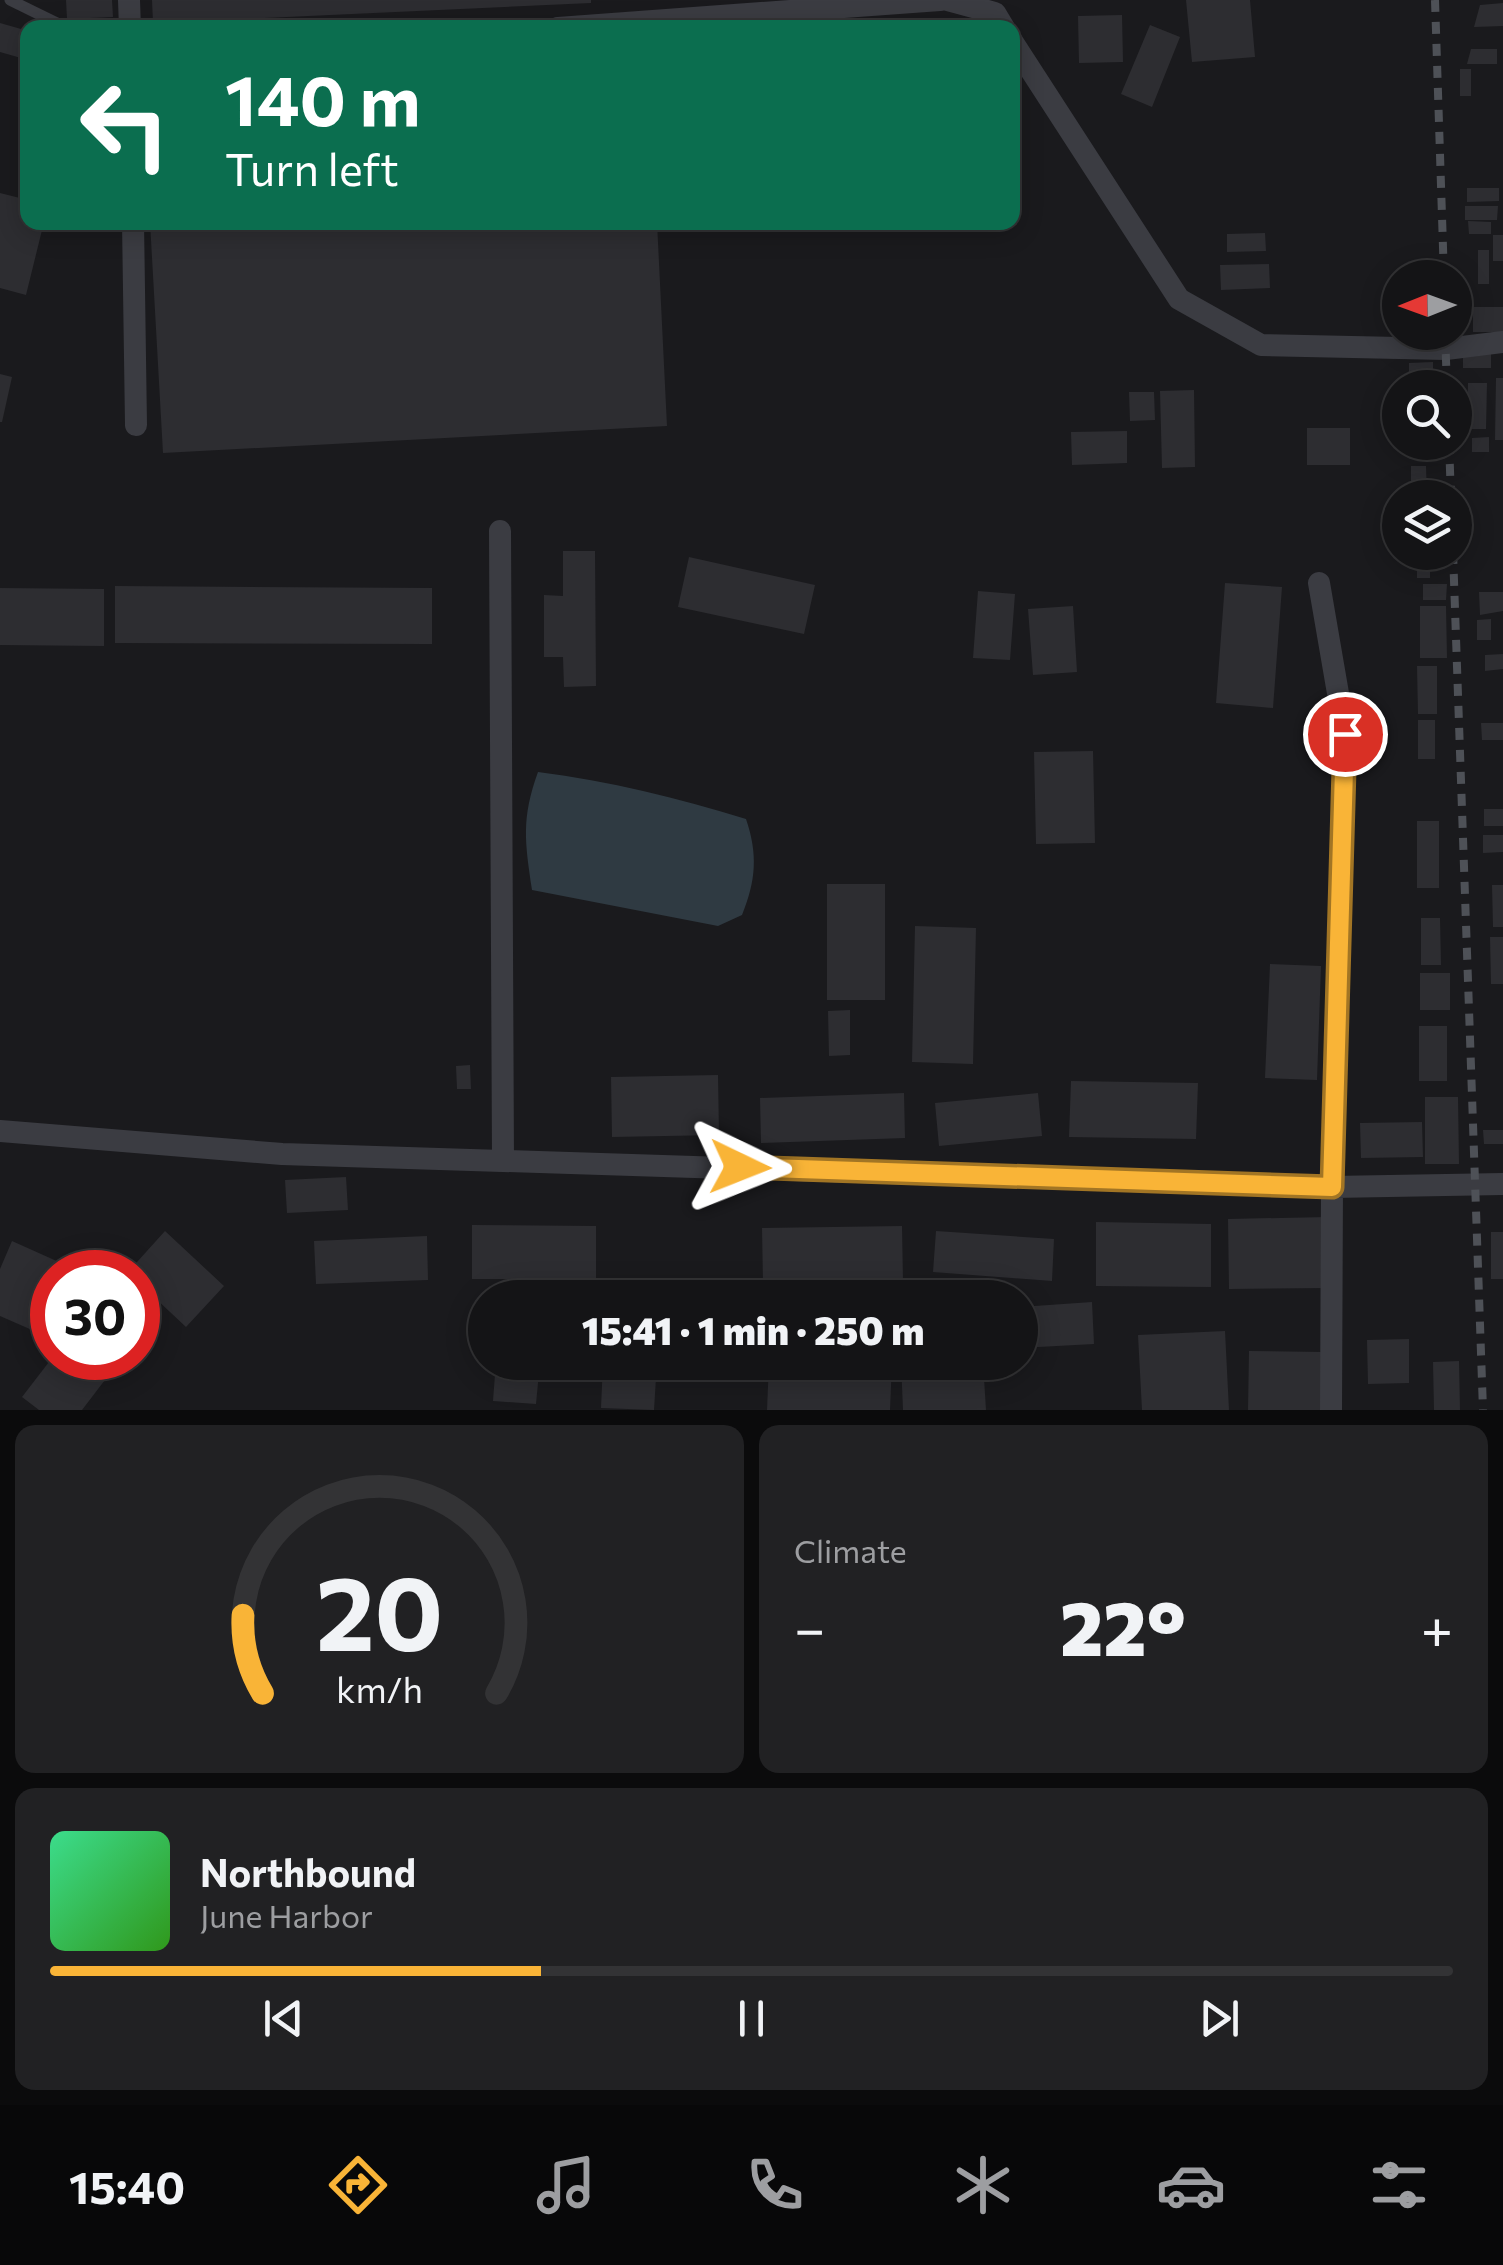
<!DOCTYPE html>
<meta charset="utf-8">
<style>
:root{--surface:#141416;--page:#212123;--text:#f1f3f6;--muted:#9d9ea1;--line:#333335;--accent:#f9b437}
body{margin:0;font-family:Commissioner,sans-serif;background:var(--page);color:var(--text);height:100vh;display:flex;flex-direction:column;font-size:38px;white-space:nowrap}
*{box-sizing:border-box;margin:0}
p{font-size:32px;color:var(--muted)}
.icon{flex:none;width:55px;height:55px;fill:none;stroke:currentColor;stroke-width:2;stroke-linecap:round;stroke-linejoin:round}
.map{position:relative;height:1410px;overflow:hidden}
.side{display:flex;flex-direction:column;gap:15px;padding:15px;background:#0b0b0c;flex:1}
.side>*{flex:none}
.top-card{position:absolute;left:20px;top:20px;width:1000px;height:210px;border-radius:20px;box-shadow:0 5px 25px #0003,0 0 0 2px var(--line);background:#0b6e4f;color:#fff;overflow:hidden}
.needle{width:65px;rotate:269deg}
.controls{position:absolute;left:1382px;top:260px;display:grid;gap:20px}
.controls a{display:grid;place-items:center;width:90px;height:90px;border-radius:50%;background:var(--surface);box-shadow:0 5px 25px #0003,0 0 0 2px var(--line);font-size:50px}
.speed{position:absolute;left:30px;top:1250px;display:flex;gap:20px;font-size:50px;font-weight:700;text-align:center}
.speed>*{display:grid;place-content:center;width:130px;height:130px;border-radius:50%;background:var(--surface);box-shadow:0 5px 25px #0003,0 0 0 2px var(--line);line-height:1}
.speed .limit{border:15px solid #d22;background:#fff;color:#111}
.pin{position:absolute;display:grid;place-items:center;width:85px;height:85px;color:#fff;margin:-42px;border:5px solid #fff;border-radius:50%;box-shadow:0 2px 10px #0007}
.me{position:absolute;width:110px;margin:-55px;rotate:92deg;stroke-linejoin:round;filter:drop-shadow(0 0 8px #0008)}
.turn{display:flex;align-items:center;gap:35px;height:210px;padding:0 40px;font-size:45px}
.turn .icon{width:130px;height:130px;stroke-width:2.5}
.turn b{display:block;font-size:70px;line-height:85px}
.big{font-size:75px;font-weight:800;line-height:1.1}
.side .card{flex:1;display:flex;flex-direction:column;justify-content:center;gap:15px;min-width:0;padding:0 35px;border-radius:20px;background:var(--page)}
.side .dial{align-items:center;gap:0}
.dial svg{height:260px;overflow:visible;fill:none;stroke:var(--line);stroke-width:7;stroke-linecap:round;text-anchor:middle}
.dial text{fill:var(--text);stroke:none}
.song{display:flex;align-items:center;gap:30px}
.cover{width:120px;height:120px;border-radius:15px;background:linear-gradient(135deg,hsl(150 70% 55%),hsl(110 70% 35%))}
.played{height:10px;border-radius:5px;background:linear-gradient(90deg,var(--accent) 35%,var(--line) 35%)}
.keys{display:flex;justify-content:space-around;direction:ltr}
.heat{display:flex;justify-content:space-between;align-items:center;font-size:55px;direction:ltr}
.side .tiles{flex:1;display:grid;gap:15px;grid-template-columns:1fr 1fr}
.card:last-child{grid-column:span 2}
.trip{position:absolute;left:468px;top:1280px;width:570px;height:100px;border-radius:50px;background:var(--surface);box-shadow:0 5px 25px #0003,0 0 0 2px var(--line);font-weight:800;line-height:100px;text-align:center}
.tab-bar{display:flex;height:160px;justify-content:space-around;align-items:center;background:#080809;color:var(--muted)}
.tab-bar .icon{width:70px;height:70px}
.tab-bar .selected{color:var(--accent)}
.tab-bar b{font-size:45px;color:var(--text)}
.map>svg:first-child{display:block}
.water{fill:#2f3a42}
.building{fill:#2d2d31}
.lines{fill:none;stroke-linecap:round;stroke-linejoin:round}
.service{stroke:#3b3c42;stroke-width:11}
.minor{stroke:#3b3c42;stroke-width:22}
.rail{stroke:#4e5157;stroke-width:8;stroke-dasharray:12 10;stroke-linecap:butt}
.route-casing{stroke:#a27524;stroke-width:25}
.route{stroke:#f9b437;stroke-width:18}
</style>
<div class="map">
<svg width="1503" height="1410" viewBox="0 0 1503 1410">
<rect width="100%" height="100%" fill="#1a1a1d"/>
<path class="water" d="M538 772C610 781 677 798 746 819 758 854 756 881 742 915L718 926 532 890C525 842 521 819 538 772Z"/>
<path class="building" d="M66 0H112L113 17 67 19Z
M152 0H591V3L153 23Z
M1186 0H1250L1255 57 1192 62Z
M1503 3V26L1474 27 1480 5Z
M1122 15 1123 62 1079 63 1078 16Z
M0 23 28 31V60L0 52Z
M1150 25 1180 37 1152 107 1121 94Z
M1471 49H1497V64H1467Z
M1460 69H1471V96H1460Z
M1467 188H1499V201L1467 202Z
M0 193 28 200V222H44L26 295 0 288Z
M1465 206H1498L1497 220H1465Z
M1468 221 1491 222V234H1469Z
M150 222H657L667 426 163 453Z
M1265 233 1266 251 1227 252V234Z
M1493 235H1503V261H1493Z
M1478 250H1489V284H1478Z
M1269 264 1270 288 1221 290 1220 265Z
M1473 307H1503V332H1473Z
M1463 354H1491V368H1463Z
M1433 362V388H1409V363Z
M0 374 12 377 2 422H0Z
M1496 378H1503V440H1495Z
M1468 383H1487L1486 429H1467Z
M1194 390 1195 467 1162 468 1160 391Z
M1129 392H1154L1155 420 1130 421Z
M1307 428H1350V465H1307Z
M1127 431V463L1072 465 1071 432Z
M1489 437V452H1472V438Z
M1411 466H1426L1427 497H1411Z
M563 551H595L596 686 564 687 563 657H544V595L563 596Z
M1417 556H1430V578H1417Z
M689 557 815 585 804 634 678 607Z
M1225 583 1282 587 1273 708 1216 703Z
M1423 584H1447L1446 600H1423Z
M115 586 432 588V644L115 643Z
M0 588 104 589V646L0 645Z
M978 591 1015 594 1010 660 973 658Z
M1479 592H1503V611L1480 615Z
M1073 606 1077 672 1033 675 1028 609Z
M1420 606H1446L1447 658H1420Z
M1491 619V640H1477V620Z
M1503 654V669L1485 671V655Z
M1417 666H1437V714H1418Z
M1418 720H1435V759H1418Z
M1481 723H1503V740H1482Z
M1093 751 1095 843 1036 844 1034 752Z
M1484 809H1503V826H1484Z
M1417 821H1439V888H1417Z
M1483 835H1503V852L1483 853Z
M827 884H885V1000H827Z
M1492 885H1503V927H1493Z
M1421 918H1440L1441 965H1421Z
M915 926 976 928 973 1064 912 1062Z
M1490 937H1503V984H1491Z
M1270 964 1321 966 1317 1080 1265 1078Z
M1420 973H1450V1010H1420Z
M850 1010V1055L829 1056 828 1011Z
M1419 1026H1447V1081H1419Z
M470 1065 471 1089H457L456 1066Z
M718 1075 719 1135 612 1137 611 1077Z
M1071 1081 1198 1083 1196 1139 1069 1137Z
M904 1093 905 1138 761 1143 760 1098Z
M1038 1093 1042 1136 939 1146 935 1103Z
M1425 1097H1458L1459 1164H1425Z
M1422 1122 1423 1157 1361 1158 1360 1123Z
M1483 1130H1503V1144H1484Z
M346 1177 348 1210 287 1213 285 1180Z
M1327 1217 1328 1288 1229 1289 1228 1219Z
M1096 1222 1211 1224V1287L1096 1286Z
M472 1225 596 1226V1279H472Z
M902 1226 903 1281 763 1283 762 1228Z
M165 1231 224 1286 186 1327 138 1282V1272H128Z
M936 1231 1054 1239 1052 1281 933 1272Z
M1491 1232H1503V1279H1491Z
M427 1236 428 1280 316 1284 314 1241Z
M12 1241 61 1263 57 1272H52V1282L32 1330 0 1316V1269Z
M1092 1302 1094 1344 1020 1348V1307Z
M1225 1331 1229 1410H1142L1138 1335Z
M1409 1339V1383L1368 1384 1367 1340Z
M1249 1351 1323 1352V1410H1248Z
M52 1358H85L108 1376 82 1410H39L22 1397Z
M1459 1361 1460 1410H1434L1433 1362Z
M496 1362H540L536 1404 493 1401Z
M603 1362H657L654 1410 601 1408Z
M769 1362H892L890 1410H767Z
M901 1362H983L986 1410H903Z"/>
<g class="lines">
<path class="service" d="M10 0 67 28"/>
<path class="minor" d="M129 0 130 28
M947 0 995 13 1004 28
M558 28 940 0
M1012 41 1179 299 1261 345 1446 349 1503 342
M133 222 136 425
M500 531 503 1160
M1319 583 1345 734 1332 1187 1331 1410
M0 1131 282 1154 1332 1187 1503 1184"/>
<path class="rail" d="M1435 0 1444 278
M1445 332 1447 388
M1449 442 1451 498
M1453 552 1483 1410"/>
</g>
<g class="lines">
<g class="route-casing">
<path id="route" d="M740 1167 1332 1187 1345 734"/>
</g>
<use href="#route" class="route"/>
</g>
</svg>
<div class="controls">
<a><svg class="needle" viewBox="-14 -14 28 28"><path d="M0-13l5 13h-10z" fill="#e53935"/><path d="M0 13l5-13h-10z" fill="#9d9ea1"/></svg></a>
<a><svg class="icon" aria-label="search" viewBox="0 0 24 24"><circle cx="10" cy="10" r="6"/><path d="M15 15l6 6"/></svg></a>
<a><svg class="icon" aria-label="layers" viewBox="0 0 24 24"><path d="M12 4l9 5-9 5-9-5zM3 14l9 5 9-5"/></svg></a>
</div>
<div class="speed"><div class="limit">30</div></div>
<div class="pin" style="left:1345px;top:734px;background:#d93025"><svg class="icon" aria-label="arrive" viewBox="0 0 24 24"><path d="M6 21V4h12l-3 4 3 4H6"/></svg></div>
<svg class="me" style="left:740px;top:1167px" viewBox="-20 -20 40 40"><path d="M0-17L14 15 0 8-14 15z" fill="#f9b437" stroke="#fff" stroke-width="4"/></svg>
<div class="trip">15:41 · 1 min · 250 m</div>
<div class="top-card">
<div class="turn"><svg class="icon" aria-label="left" viewBox="0 0 24 24"><path d="M17 20v-9H6M10 6l-5 5 5 5"/></svg><div><b>140 m</b>Turn left</div></div>
</div>
</div>
<section class="side">
<div class="tiles">
<div class="card dial"><svg viewBox="0 0 100 80">
<path d="M14 69A42 42 0 1 1 86 69"/>
<path d="M14 69A42 42 0 0 1 8 45" stroke="#f9b437"/>
<text x="50" y="56" font-size="32" font-weight="700">20</text>
<text x="50" y="72" font-size="11">km/h</text>
</svg></div>
<div class="card"><p>Climate</p>
<div class="heat"><a>−</a><b class="big">22°</b><a>+</a></div>
</div>
<div class="card">
<div class="song"><i class="cover"></i><div><b>Northbound</b><p>June Harbor</p></div></div>
<div class="played"></div>
<div class="keys"><svg class="icon" aria-label="previous" viewBox="0 0 24 24"><path d="M18 5L8 12l10 7zM5 5v14"/></svg><svg class="icon" aria-label="pause" viewBox="0 0 24 24"><path d="M8 5v14M16 5v14"/></svg><svg class="icon" aria-label="next" viewBox="0 0 24 24"><path d="M6 5l10 7-10 7zM19 5v14"/></svg></div>
</div>
</div>
</section>
<nav class="tab-bar">
<b>15:40</b>
<svg class="icon selected" aria-label="directions" viewBox="0 0 24 24"><path d="M12 3l9 9-9 9-9-9zM9 14v-3h6M13 9l2 2-2 2"/></svg>
<svg class="icon" aria-label="music" viewBox="0 0 24 24"><path d="M9 18V5l10-2v13"/><circle cx="6" cy="18" r="3"/><circle cx="16" cy="16" r="3"/></svg>
<svg class="icon" aria-label="phone" viewBox="0 0 24 24"><path d="M5 4h4l2 5-3 2q2 4 5 5l2-3 5 2v4C11 20 4 13 5 4z"/></svg>
<svg class="icon" aria-label="climate" viewBox="0 0 24 24"><path d="M12 3v18M4 7l16 10M4 17L20 7"/></svg>
<svg class="icon" aria-label="car" viewBox="0 0 24 24"><path d="M5 17H2v-5l4-1 3-4h7l3 4 3 1v5h-3M9 17h6M6 11h13"/><circle cx="7" cy="17" r="2"/><circle cx="17" cy="17" r="2"/></svg>
<svg class="icon" aria-label="filters" viewBox="0 0 24 24"><path d="M4 7h16M4 17h16"/><circle cx="9" cy="7" r="2"/><circle cx="15" cy="17" r="2"/></svg>
</nav>
